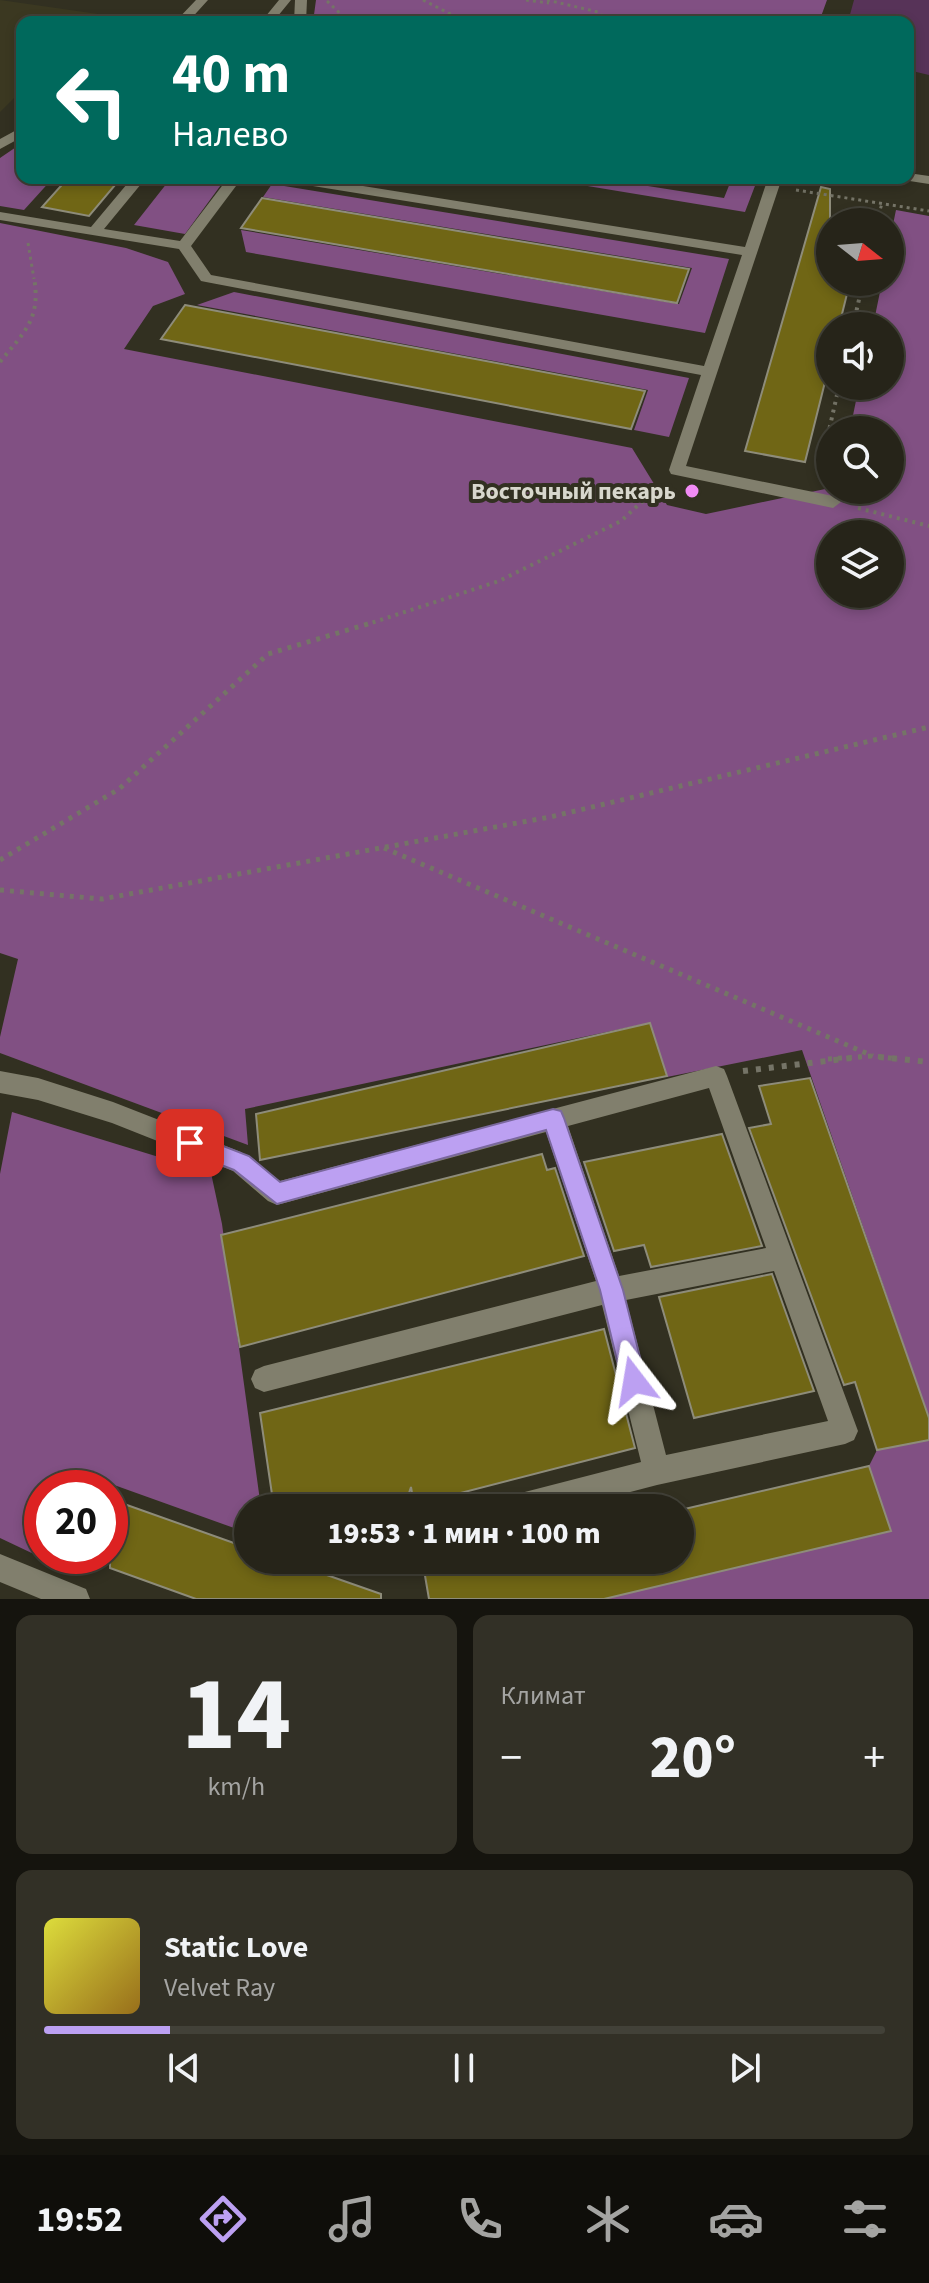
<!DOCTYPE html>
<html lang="ru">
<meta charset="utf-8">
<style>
:root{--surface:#262419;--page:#323026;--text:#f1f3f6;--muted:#a4a4a2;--line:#424138;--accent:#bca0f2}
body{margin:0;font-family:"Source Sans 3",sans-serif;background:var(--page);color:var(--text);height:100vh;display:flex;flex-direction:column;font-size:30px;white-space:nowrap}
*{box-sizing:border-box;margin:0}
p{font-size:26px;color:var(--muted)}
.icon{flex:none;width:44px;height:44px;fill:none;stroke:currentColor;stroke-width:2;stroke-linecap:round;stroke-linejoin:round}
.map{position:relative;height:1599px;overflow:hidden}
.panel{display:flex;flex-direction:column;gap:16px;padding:16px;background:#15140e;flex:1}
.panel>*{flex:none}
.top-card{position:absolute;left:16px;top:16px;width:898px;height:168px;border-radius:16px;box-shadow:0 4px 12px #0003,0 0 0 2px var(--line);background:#00695c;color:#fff;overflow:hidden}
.needle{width:52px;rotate:107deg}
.buttons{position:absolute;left:816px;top:208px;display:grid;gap:16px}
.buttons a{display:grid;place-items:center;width:88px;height:88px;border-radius:50%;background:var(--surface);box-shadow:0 4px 12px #0003,0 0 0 2px var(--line);font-size:40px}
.speed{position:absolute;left:24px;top:1470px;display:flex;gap:16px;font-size:40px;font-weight:700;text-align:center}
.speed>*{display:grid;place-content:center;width:104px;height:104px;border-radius:50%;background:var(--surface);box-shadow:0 4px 12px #0003,0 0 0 2px var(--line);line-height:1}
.speed .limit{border:12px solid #d22;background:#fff;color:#111}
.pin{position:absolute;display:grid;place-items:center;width:68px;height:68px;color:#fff;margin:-34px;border-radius:16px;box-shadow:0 4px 12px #0006}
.me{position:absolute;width:88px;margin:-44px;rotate:346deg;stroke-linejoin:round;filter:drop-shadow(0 0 6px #0008)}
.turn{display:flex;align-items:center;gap:28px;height:168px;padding:0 24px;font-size:36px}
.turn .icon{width:104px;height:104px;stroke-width:2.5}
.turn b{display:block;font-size:56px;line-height:68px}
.big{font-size:60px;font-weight:800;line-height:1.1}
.panel .widget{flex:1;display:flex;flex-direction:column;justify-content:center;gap:12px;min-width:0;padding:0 28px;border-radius:16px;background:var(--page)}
.panel .dial{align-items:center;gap:0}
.dial b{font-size:104px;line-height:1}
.song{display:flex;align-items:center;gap:24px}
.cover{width:96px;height:96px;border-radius:12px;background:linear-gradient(135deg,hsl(60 70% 55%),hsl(40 70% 35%))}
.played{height:8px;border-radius:4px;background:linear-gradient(90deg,var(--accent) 15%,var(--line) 15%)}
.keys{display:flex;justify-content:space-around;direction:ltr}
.heat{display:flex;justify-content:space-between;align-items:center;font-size:44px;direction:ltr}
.panel .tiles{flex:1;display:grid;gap:16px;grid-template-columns:1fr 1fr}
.widget:last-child{grid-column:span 2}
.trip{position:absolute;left:234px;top:1494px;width:460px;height:80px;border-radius:40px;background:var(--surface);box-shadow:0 4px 12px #0003,0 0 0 2px var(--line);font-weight:800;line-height:80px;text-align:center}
.menu{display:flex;height:128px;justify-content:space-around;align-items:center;background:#0f0e0a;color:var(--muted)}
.menu .icon{width:56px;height:56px}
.menu .current{color:var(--accent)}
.menu b{font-size:36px;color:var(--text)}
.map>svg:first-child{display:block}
.built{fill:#3b3821}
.green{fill:#573358}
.forest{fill:#815083;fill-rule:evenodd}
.building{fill:#706615;stroke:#8e8c7a;stroke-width:2}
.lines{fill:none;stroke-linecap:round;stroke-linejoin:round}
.path-far3{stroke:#757467;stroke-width:3;stroke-dasharray:3 4;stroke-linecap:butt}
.path-far2{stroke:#757467;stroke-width:4;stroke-dasharray:3 5;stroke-linecap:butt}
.path-far1{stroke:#757467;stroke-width:5;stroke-dasharray:4 6;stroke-linecap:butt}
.path{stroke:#757467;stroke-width:6;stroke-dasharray:5 8;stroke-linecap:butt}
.service{fill:#817f6d;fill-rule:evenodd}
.route{fill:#bca0f2;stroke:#7a689d;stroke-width:2}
.poi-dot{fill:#f18bf5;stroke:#323021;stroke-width:3}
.labels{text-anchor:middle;stroke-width:8;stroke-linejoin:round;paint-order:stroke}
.poi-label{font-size:24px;font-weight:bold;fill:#d8d7cd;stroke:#323021;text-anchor:end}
</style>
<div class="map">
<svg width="929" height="1599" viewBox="0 0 929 1599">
<rect width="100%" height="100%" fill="#323021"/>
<path class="built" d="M0 0 98 14 90 22H22V90L0 112Z"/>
<path class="green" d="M854 0H929V75L908 70V22H848Z"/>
<path class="forest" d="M316 0H827L819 22H313Z
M22 143V178H53L24 210 0 206V158Z
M171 178H226L185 234 134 225Z
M539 178H597L724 198 732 178H758L745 212Z
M272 184 729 259 705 333 246 252 241 230 679 304 692 268 263 197Z
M896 210 929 216V1418L802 1050 667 1077 649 1023 245 1109 248 1145 0 1053V1037L18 959 0 953V223L126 248 168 262 185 294 153 306 124 349 632 448 667 505 706 514 830 488 890 490V430H850L859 386H890V326H873L882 282H890V239ZM830 534H890V594H830Z
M234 292 689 378 669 437 634 430 648 390 197 305Z
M12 1112 211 1173 222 1224 261 1508H248V1533L75 1471 68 1488H42V1547L38 1556 0 1538V1174Z
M929 1440V1599H604L890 1531 869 1466 877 1450Z"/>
<path class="building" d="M68 178H121L89 216 42 207Z
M821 187 830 189V282H850L839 326H830V362L805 462 745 451Z
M262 198 500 238 689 269 677 303 241 228Z
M185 305 438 352 645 391 631 429 161 339Z
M650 1023 667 1076 260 1160 256 1114Z
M810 1078 929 1418V1440L877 1450 855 1382 844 1385 749 1128 771 1124 759 1086Z
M722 1134 762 1246 651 1267 644 1245 614 1251 584 1162Z
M542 1154 547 1170 555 1168 584 1256 240 1347 221 1235Z
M772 1274 814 1391 694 1418 659 1297Z
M604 1329 635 1448 414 1505 411 1487 404 1508H274L260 1413Z
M869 1466 891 1531 604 1599H429L424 1570 465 1560H680V1510Z
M110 1499 248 1548V1560H284L381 1594V1599H196L110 1568Z"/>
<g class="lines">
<path class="path-far3" d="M423 0 466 22
M526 0 549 3
M547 0 598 12 610 22
M327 1 349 22
M796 190 929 211
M877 222 882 203
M28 243 34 279"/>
<path class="path-far2" d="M853 326 863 282
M0 362C25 331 41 319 34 277
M819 475 839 386
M858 508 929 526
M365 625 499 581 621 521 659 486"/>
<path class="path-far1" d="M384 848 873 1056
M0 860 119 789 268 654 371 623
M0 890 102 899 550 817 929 727
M828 1059 873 1056 898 1059"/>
<path class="path" d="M879 1057 929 1062
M743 1071 860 1057"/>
<path class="service" d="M196 0H208L188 22H175Z
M279 0H291L273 22H261Z
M295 0H307L306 22H294Z
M22 127V137L0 149V139Z
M908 173 929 176V184L903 180 908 178Z
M132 178H146L104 229 180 241 228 178H242L191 246 211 275 704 366 742 255 288 182 281 178H313L745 247 768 178H782L686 466 833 496 841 502 833 508 671 474 669 470 701 375 206 282 201 281 179 249 0 220V212L91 227Z
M716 1066 724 1069 727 1076 858 1431 854 1440 845 1444 657 1485 569 1508H503L507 1498 517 1494 641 1462 602 1305 264 1392 255 1388 251 1379 255 1370 264 1366 596 1281 546 1132 277 1205 268 1201 233 1171 112 1123 38 1100 0 1093V1071L38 1078 113 1102 241 1152 280 1181ZM709 1088 766 1248 619 1276 568 1126ZM774 1271 828 1421 666 1455 626 1300Z
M0 1554 86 1589 90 1599H41L0 1582Z"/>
</g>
<path class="route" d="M553 1109 561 1111 564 1118 623 1290 646 1381 643 1389 634 1392 626 1389 622 1381 600 1290 546 1130 277 1204 234 1170 182 1150 179 1143 182 1136 190 1133 249 1156 280 1182Z"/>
<circle class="poi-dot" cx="692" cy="491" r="8"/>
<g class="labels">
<g class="poi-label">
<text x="676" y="499">Восточный пекарь</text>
</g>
</g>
</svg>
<div class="buttons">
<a><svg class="needle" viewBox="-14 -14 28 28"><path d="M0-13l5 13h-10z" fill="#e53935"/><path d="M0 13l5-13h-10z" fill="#a4a4a2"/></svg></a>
<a><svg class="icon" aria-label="sound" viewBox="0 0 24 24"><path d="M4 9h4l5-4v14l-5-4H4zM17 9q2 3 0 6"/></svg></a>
<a><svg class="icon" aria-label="search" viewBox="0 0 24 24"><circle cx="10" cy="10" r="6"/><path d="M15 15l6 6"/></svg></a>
<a><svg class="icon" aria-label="layers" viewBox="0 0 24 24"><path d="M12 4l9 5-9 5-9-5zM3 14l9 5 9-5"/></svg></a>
</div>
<div class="speed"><div class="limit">20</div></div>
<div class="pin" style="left:190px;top:1143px;background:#d93025"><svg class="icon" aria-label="arrive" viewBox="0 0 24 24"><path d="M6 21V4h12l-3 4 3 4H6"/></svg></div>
<svg class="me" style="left:634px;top:1381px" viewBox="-20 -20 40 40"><path d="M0-17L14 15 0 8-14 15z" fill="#bca0f2" stroke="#fff" stroke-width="4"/></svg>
<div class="trip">19:53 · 1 мин · 100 m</div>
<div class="top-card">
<div class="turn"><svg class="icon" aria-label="left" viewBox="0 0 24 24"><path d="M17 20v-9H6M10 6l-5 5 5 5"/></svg><div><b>40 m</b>Налево</div></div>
</div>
</div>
<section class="panel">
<div class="tiles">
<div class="widget dial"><b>14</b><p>km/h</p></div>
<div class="widget"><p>Климат</p>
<div class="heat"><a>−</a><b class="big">20°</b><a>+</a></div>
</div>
<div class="widget">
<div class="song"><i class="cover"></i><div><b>Static Love</b><p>Velvet Ray</p></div></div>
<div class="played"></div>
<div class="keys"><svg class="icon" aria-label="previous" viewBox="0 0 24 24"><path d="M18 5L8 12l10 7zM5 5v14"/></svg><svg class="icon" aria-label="pause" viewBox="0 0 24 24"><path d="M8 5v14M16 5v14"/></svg><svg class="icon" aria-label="next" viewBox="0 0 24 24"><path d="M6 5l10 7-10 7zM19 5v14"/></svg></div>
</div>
</div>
</section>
<nav class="menu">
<b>19:52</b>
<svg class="icon current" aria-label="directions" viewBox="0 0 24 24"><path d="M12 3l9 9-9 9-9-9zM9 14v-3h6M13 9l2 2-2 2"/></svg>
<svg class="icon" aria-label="music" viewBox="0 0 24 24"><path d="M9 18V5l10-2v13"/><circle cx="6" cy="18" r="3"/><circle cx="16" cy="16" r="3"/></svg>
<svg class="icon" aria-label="phone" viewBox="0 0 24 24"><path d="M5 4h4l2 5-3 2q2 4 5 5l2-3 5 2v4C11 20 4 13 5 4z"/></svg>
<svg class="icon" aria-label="climate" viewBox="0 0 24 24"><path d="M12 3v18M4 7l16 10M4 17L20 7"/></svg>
<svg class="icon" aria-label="car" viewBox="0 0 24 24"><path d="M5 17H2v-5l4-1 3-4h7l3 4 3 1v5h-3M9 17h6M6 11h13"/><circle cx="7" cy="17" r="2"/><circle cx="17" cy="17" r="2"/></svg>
<svg class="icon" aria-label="filters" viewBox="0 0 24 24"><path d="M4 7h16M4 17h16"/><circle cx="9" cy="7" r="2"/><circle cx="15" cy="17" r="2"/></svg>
</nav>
